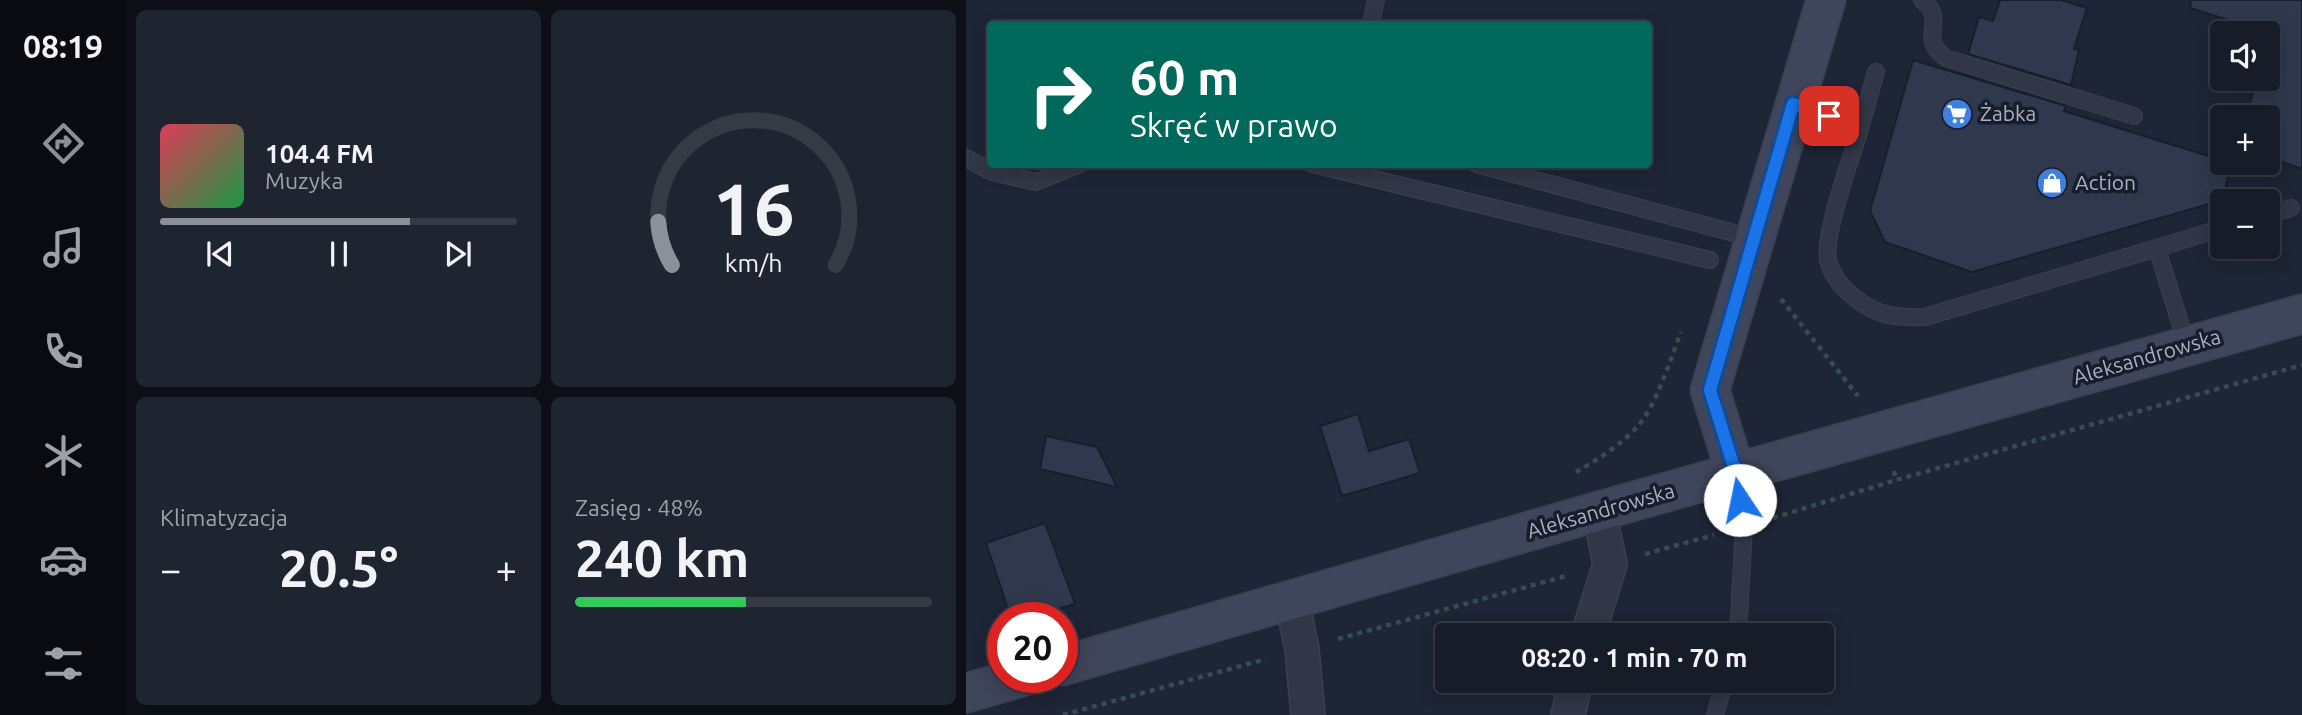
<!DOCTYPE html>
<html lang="pl">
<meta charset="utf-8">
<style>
:root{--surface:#161c28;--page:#1f2530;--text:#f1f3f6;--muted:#9ea1a8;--line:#353a45;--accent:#8c9099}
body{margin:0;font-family:Ubuntu,sans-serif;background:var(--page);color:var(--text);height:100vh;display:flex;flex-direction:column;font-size:26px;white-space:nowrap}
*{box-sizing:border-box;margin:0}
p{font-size:23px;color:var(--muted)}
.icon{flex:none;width:38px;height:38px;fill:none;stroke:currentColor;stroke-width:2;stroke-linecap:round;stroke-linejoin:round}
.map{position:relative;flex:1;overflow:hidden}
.details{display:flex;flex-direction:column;gap:10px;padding:10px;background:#0c0f16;width:840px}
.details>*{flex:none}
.top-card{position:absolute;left:21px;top:21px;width:665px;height:147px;border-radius:7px;box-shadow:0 4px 18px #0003,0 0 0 2px var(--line);background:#00695c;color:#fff;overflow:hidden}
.controls{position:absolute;left:1244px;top:21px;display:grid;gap:14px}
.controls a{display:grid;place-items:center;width:70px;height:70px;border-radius:7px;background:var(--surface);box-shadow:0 4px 18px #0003,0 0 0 2px var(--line);font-size:35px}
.speed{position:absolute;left:21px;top:602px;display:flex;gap:14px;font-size:35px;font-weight:700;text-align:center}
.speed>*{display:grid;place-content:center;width:91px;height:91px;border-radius:50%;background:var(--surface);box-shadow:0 4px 18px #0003,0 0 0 2px var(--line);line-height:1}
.speed .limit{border:10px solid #d22;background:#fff;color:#111}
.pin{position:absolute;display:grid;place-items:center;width:60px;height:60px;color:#fff;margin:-30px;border-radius:14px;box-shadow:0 4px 10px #0006}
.me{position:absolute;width:77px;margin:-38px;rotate:349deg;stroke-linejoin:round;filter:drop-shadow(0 0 5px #0008)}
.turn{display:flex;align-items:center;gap:24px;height:147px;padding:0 28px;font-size:32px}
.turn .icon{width:91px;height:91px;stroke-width:2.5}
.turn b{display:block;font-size:49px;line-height:60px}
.big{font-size:52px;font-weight:600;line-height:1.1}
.details .tile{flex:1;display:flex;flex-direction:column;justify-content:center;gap:10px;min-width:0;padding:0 24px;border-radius:10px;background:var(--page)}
.details .dial{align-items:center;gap:0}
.dial svg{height:182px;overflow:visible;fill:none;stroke:var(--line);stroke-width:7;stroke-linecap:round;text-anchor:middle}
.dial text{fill:var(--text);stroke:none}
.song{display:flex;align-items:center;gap:21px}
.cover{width:84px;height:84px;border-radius:10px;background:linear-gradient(135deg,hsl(350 70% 55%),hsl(140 70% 35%))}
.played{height:7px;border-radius:4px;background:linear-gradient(90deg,var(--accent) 70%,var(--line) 70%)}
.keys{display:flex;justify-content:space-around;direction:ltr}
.heat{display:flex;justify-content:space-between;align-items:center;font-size:38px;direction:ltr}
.charge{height:10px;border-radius:5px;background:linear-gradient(90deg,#34c759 48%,var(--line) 0)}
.details .tiles{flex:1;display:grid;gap:10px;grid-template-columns:repeat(2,1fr)}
.trip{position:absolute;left:469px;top:623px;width:399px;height:70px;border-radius:7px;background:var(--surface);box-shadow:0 4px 18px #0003,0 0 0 2px var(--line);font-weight:600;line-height:70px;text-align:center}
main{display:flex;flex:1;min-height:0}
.menu{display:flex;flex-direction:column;width:126px;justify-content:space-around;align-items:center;background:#090b10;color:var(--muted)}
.menu .icon{width:49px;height:49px}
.menu .current{color:var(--accent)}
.menu b{font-size:32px;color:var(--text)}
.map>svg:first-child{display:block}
.building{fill:#2f384d;stroke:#191e2d;stroke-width:2}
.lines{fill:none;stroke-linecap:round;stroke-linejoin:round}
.lane-casing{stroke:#3a4050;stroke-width:18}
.street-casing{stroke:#3a4050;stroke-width:36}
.secondary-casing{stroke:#3a4050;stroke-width:41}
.path{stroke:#384b50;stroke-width:4.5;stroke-dasharray:5 5;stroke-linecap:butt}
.lane{stroke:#313746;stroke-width:16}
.street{stroke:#313746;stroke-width:33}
.secondary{stroke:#3f455a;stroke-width:38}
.route-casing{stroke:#114b97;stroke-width:18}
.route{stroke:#1a73e8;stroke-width:12}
.labels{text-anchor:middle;stroke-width:7;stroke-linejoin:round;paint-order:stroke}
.poi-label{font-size:21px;fill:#aab1c4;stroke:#171d2b;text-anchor:start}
.street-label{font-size:21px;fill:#aab1c4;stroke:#171d2b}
</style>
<main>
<nav class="menu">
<b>08:19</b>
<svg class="icon current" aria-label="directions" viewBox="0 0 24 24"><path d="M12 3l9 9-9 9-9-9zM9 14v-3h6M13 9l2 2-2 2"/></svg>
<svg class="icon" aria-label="music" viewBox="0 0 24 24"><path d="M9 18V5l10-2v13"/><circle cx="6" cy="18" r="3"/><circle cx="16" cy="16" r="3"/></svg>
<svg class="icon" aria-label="phone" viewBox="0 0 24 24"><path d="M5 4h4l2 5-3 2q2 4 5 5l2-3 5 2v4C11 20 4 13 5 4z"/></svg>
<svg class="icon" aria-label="climate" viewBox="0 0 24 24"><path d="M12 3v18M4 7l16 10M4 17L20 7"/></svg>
<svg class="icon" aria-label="car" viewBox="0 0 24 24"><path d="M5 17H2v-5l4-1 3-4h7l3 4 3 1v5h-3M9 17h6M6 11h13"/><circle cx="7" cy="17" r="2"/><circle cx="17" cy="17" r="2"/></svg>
<svg class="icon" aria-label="filters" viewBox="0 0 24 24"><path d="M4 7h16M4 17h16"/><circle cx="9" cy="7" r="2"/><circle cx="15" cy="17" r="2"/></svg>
</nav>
<section class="details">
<div class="tiles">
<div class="tile">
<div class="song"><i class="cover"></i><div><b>104.4 FM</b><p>Muzyka</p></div></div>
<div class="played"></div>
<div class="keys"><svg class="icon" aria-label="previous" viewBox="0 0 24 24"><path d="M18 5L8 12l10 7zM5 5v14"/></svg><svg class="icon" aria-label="pause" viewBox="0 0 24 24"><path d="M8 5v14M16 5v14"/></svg><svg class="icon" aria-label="next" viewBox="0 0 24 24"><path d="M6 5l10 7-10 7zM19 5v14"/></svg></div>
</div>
<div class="tile dial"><svg viewBox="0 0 100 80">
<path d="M14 69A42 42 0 1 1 86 69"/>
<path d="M14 69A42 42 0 0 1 8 50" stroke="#8c9099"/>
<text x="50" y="56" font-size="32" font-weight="700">16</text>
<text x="50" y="72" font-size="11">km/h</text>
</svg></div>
<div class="tile"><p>Klimatyzacja</p>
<div class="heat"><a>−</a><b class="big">20.5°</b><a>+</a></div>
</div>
<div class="tile"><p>Zasięg · 48%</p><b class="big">240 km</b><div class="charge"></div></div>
</div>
</section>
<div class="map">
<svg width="1336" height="715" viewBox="0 0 1336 715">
<rect width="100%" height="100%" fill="#1d2536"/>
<path class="building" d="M1034 0H1095L1121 8 1108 49 1113 50 1105 85 1002 54 1013 17 1027 21Z
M1225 0H1336V169L1302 157V117H1279L1292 79H1302V50L1307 34 1224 8Z
M947 60 1100 106 1098 111 1265 163 1257 200 1006 272 919 242 904 211Z
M392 414 403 451 443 439 454 473 376 496 354 426Z
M80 436 131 447 151 487 74 469Z
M79 523 109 604 62 618H45L20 543Z"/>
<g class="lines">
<g class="lane-casing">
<path id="lane" d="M956 0C983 20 950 38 980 58L1168 116
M405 24 410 0
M827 105 895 125C887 154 857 234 862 260 866 277 876 288 889 298 911 316 931 318 959 317L1191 248 1221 346
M895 125 910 72
M0 158 26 172 70 182 114 164
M346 164 744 260
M510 164 787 238
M1302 215 1325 208
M1191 248 1256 228
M770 474 778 526 772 635
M749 715 759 681"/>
</g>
<g class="street-casing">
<path id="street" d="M326 601 336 649 342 715
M622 635 644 564 633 511
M602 715 610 681"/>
</g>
<g class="secondary-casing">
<path id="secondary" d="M770 474 744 390 860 0
M96 666 633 511 1336 314
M0 693 56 677"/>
</g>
<path class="path" d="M815 299 892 396
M928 471 930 480 1336 365
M610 472C631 460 656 444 672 426 691 404 704 360 715 332
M807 518 930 480
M679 554 748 535
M372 639 600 576
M97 715 300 659"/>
<use href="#lane" class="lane"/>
<use href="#street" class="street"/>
<use href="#secondary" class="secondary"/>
</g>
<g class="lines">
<g class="route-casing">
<path id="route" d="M774 500 770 474 744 390 827 104 863 116"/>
</g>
<use href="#route" class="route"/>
</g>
<defs>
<g id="supermarket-disc" transform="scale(1.575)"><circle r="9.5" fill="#3f7fe0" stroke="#171d2b"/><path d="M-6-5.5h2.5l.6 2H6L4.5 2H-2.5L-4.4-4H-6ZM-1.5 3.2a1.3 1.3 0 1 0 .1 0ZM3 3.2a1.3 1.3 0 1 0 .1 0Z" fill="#fff"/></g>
<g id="shop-disc" transform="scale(1.575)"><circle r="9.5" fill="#3f7fe0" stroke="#171d2b"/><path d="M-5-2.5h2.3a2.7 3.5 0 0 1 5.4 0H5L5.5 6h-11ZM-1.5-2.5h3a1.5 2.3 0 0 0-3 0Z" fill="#fff"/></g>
</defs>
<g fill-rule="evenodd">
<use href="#supermarket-disc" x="991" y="114"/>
<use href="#shop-disc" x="1086" y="183"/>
</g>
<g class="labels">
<g class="poi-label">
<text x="1014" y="121">Żabka</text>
<text x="1109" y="190">Action</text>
</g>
<g class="street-label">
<text transform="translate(1181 357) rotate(-16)" y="7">Aleksandrowska</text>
<text transform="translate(635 511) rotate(-16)" y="7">Aleksandrowska</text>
</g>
</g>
</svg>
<div class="controls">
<a><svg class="icon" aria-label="sound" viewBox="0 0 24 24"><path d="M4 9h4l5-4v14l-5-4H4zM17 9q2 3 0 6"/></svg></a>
<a>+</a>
<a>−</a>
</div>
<div class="speed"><div class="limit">20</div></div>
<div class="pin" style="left:863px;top:116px;background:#d93025"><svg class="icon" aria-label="arrive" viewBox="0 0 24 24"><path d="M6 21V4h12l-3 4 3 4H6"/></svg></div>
<svg class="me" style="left:774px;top:500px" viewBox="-20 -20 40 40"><circle r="19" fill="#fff"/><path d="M0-13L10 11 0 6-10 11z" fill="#1a73e8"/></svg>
<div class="trip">08:20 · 1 min · 70 m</div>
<div class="top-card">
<div class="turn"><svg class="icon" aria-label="right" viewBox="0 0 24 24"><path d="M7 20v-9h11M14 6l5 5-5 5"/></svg><div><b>60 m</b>Skręć w prawo</div></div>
</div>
</div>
</main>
